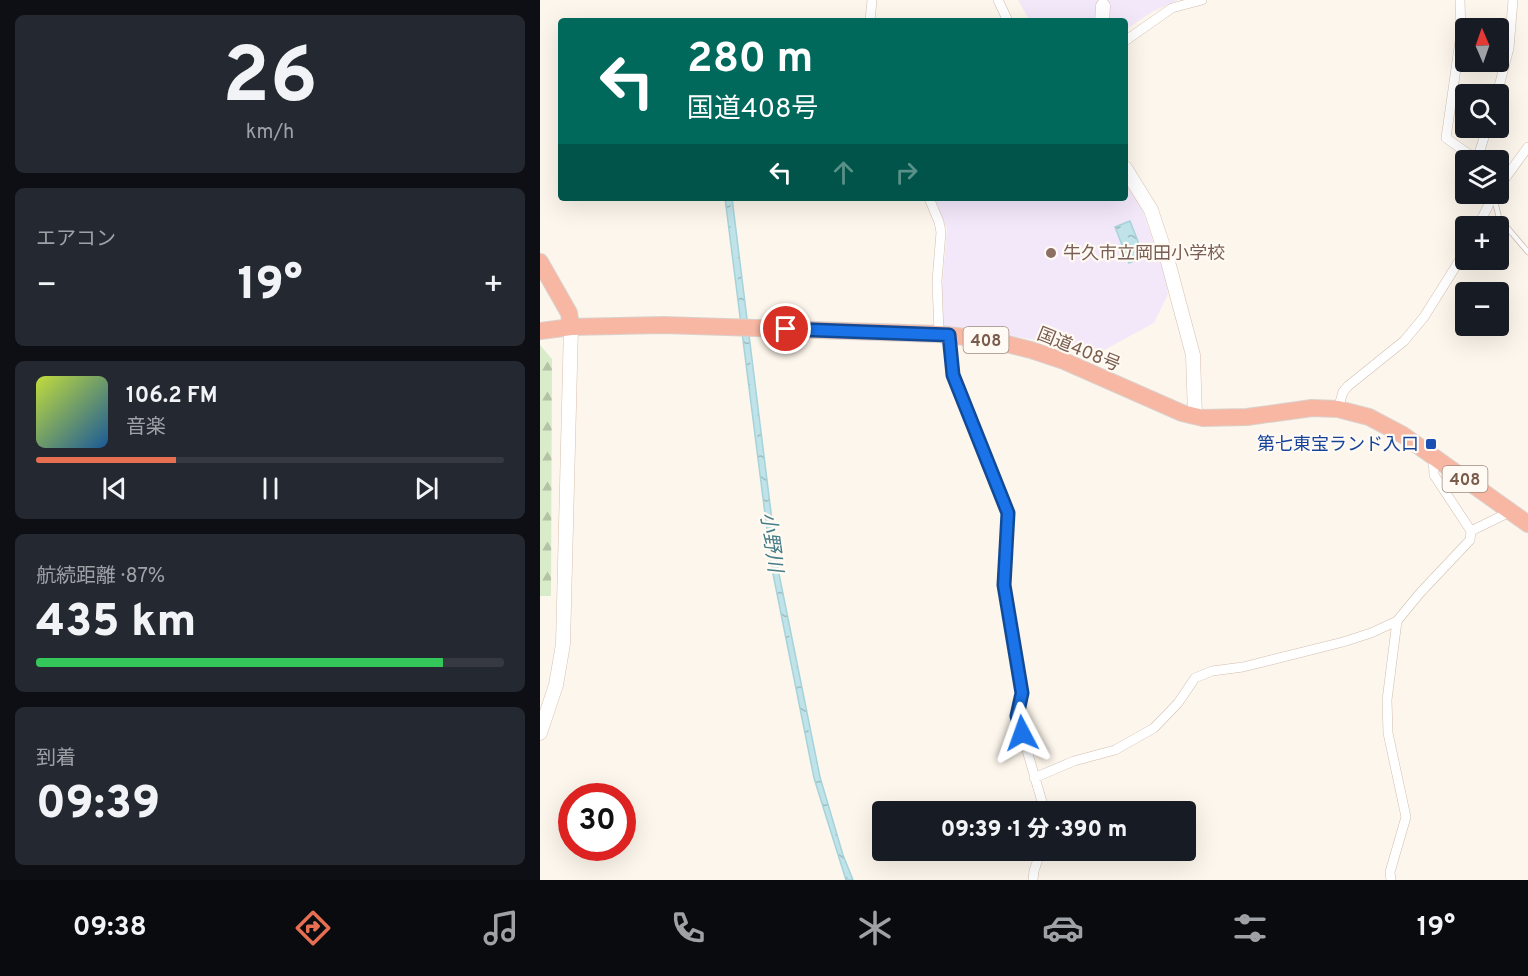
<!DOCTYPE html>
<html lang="ja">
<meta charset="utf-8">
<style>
:root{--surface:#171b24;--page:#242831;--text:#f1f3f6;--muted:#9ea1a6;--line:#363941;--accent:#e76f51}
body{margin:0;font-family:Overpass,"Noto Sans JP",sans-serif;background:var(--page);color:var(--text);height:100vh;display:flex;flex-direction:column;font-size:22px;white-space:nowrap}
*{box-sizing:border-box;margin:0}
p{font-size:20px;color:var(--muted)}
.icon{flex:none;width:33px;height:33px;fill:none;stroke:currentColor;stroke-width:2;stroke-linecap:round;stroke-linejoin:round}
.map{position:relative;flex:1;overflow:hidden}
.panel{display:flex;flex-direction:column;gap:15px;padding:15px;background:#0d0f14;width:540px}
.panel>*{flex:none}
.guide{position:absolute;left:18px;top:18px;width:570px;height:183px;border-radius:6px;box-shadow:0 6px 24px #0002;background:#00695c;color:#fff;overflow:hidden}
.needle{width:39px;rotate:358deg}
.tools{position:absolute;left:915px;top:18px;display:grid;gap:12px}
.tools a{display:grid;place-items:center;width:54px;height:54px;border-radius:6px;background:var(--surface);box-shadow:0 6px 24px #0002;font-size:30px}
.speed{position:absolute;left:18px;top:783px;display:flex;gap:12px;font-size:30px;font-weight:700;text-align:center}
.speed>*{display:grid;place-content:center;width:78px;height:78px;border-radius:50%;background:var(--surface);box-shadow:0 6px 24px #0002;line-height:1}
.speed .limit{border:9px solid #d22;background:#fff;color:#111}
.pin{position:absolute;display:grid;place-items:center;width:51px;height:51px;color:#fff;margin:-26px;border:3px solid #fff;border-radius:50%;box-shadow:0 2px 6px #0007}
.me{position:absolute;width:66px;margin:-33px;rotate:356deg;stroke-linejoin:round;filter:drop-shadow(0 0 4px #0008)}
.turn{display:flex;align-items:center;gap:21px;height:126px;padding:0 30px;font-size:27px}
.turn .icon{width:78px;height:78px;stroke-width:2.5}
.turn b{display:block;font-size:42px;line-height:51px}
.lanes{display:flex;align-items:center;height:57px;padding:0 30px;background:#0003;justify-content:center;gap:30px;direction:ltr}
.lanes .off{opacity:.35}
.big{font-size:45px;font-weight:800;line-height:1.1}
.panel .card{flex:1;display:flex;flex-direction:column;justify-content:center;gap:9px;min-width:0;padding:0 21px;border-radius:9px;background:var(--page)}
.panel .dial{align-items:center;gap:0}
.dial b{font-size:78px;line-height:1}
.song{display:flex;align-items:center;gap:18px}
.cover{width:72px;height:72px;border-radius:9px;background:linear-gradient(135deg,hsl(70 70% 55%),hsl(210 70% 35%))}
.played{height:6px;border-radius:3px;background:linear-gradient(90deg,var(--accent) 30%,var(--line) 30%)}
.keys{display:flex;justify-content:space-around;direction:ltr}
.heat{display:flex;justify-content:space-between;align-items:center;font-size:33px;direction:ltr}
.charge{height:9px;border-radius:4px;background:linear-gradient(90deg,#34c759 87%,var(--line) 0)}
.trip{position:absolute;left:332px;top:801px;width:324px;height:60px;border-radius:6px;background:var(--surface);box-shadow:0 6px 24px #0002;font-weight:800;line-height:60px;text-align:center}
.menu{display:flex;height:96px;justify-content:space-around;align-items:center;background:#090b0e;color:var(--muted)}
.menu .icon{width:42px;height:42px}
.menu .selected{color:var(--accent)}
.menu b{font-size:27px;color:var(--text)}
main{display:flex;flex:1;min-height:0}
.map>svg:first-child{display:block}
.education{fill:#f3e8fa}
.forest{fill:url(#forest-firs)}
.water{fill:url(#water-ripples);stroke:#a5d3da;stroke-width:1.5}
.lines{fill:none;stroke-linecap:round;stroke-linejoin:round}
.lane-casing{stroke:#d1beb0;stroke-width:6}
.street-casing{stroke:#d1beb0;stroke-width:10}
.secondary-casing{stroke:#d6c0b0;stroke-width:15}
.highway-casing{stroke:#dad1cd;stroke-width:18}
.lane{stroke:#fff;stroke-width:4.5}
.street{stroke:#fff;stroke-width:9}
.secondary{stroke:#fff;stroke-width:14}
.highway{stroke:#f7b7a3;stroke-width:16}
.route-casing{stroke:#114b97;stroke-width:15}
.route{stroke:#1a73e8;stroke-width:10}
.education-dot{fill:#8d6e63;stroke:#fffaf3;stroke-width:2}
.transit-dot{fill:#1a4fb4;stroke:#fffaf3;stroke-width:2}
.labels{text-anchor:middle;stroke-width:4.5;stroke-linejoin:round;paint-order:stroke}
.shield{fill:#fffaf3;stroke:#a28b7f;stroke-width:1.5}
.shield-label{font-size:16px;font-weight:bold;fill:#7a5c4d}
.education-label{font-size:18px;fill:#785e54;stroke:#fffaf3;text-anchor:start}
.street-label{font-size:18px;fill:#7a5c4d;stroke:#fffaf3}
.transit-label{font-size:18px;fill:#164399;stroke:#fffaf3;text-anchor:end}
.water-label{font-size:20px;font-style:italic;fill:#437c86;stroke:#fffaf3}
</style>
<main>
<section class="panel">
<div class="card dial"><b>26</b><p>km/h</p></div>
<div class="card"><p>エアコン</p>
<div class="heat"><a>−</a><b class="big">19°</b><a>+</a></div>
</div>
<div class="card">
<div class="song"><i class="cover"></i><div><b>106.2 FM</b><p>音楽</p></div></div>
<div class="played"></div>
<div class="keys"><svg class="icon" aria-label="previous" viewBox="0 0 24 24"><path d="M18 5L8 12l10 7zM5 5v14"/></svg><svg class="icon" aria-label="pause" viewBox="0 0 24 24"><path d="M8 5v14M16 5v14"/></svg><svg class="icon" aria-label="next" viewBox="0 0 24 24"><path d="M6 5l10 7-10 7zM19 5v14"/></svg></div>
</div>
<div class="card"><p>航続距離 · 87%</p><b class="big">435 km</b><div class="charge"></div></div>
<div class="card"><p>到着</p><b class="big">09:39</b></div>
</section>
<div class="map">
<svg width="988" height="880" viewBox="0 0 988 880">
<defs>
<pattern id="forest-firs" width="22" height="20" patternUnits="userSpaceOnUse" patternTransform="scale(1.5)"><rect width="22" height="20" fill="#d8ecc9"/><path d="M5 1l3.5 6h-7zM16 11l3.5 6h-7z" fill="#b4c2a5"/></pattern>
<pattern id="water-ripples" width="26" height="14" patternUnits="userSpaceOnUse" patternTransform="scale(1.5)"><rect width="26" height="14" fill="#bfe3e8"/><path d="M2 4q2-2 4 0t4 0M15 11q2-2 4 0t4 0" fill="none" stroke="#a0bbbe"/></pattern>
</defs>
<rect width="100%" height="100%" fill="#fdf6ec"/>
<path class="education" d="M478 0H638L612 12 585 30V21H490Z
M585 183 602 209 625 276 628 294 614 323 564 350 403 326 402 287 407 229 395 198H585Z"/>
<path class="forest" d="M0 345 12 359 11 596H0Z"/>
<path class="water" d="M185 198H192L238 569 280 777 303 855 313 880H306L274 778 232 569Z
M590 221 604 257 589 263 575 227Z"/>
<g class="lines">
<g class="lane-casing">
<path id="lane" d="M954 197 959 218 988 252"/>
</g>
<g class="street-casing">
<path id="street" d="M458 0 468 21
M920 0 921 34 906 138 937 160
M330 21 332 0
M585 41 632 8 662 0
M957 94 969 48 973 0
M937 160 947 128
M958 188 988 147
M389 198 399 222 401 232 397 281 399 334
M938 226 954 194
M409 335 413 375 468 513 464 585 482 693 477 716 505 812
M798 409 803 392 808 386 864 341 884 317 926 250
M893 455 894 475 931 531
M494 778 534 761 575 750 614 728 638 703 655 678 672 671 703 667 803 642 831 633 857 621
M493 880 494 871 501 850
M851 880 850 872 866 817 848 733 847 700 857 621 880 593 930 540 931 531 970 512"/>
</g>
<g class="secondary-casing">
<path id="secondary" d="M562 21 563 6
M585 168 611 210 627 258 653 355 655 416
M0 733 16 685 23 644 31 327"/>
</g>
<g class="highway-casing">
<path id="highway" d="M0 262 29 313 31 327
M0 331 31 327 123 325 399 334 451 340 491 350 524 361 642 413 663 418 707 417 772 408 798 409 829 417 863 435 988 524"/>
</g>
<use href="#lane" class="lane"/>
<use href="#street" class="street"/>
<use href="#secondary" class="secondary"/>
<use href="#highway" class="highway"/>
</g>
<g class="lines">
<g class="route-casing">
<path id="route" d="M246 329 409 335 413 375 468 513 464 585 482 693 477 716 482 733"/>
</g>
<use href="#route" class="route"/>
</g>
<circle class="education-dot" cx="511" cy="253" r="6"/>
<rect class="transit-dot" x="885" y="438" width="12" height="12" rx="3"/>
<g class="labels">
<g class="shield">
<rect x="423.5" y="327" width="45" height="26" rx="4.5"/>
<rect x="902.5" y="466" width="45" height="26" rx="4.5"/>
</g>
<g class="shield-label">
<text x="446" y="346">408</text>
<text x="925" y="485">408</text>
</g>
<g class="education-label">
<text x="523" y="259">牛久市立岡田小学校</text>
</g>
<g class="street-label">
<text transform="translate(539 349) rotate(22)" y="6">国道408号</text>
</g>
<g class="transit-label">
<text x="879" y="450">第七東宝ランド入口</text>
</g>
<g class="water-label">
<text transform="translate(232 542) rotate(82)" y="7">小野川</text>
</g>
</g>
</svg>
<div class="tools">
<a><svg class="needle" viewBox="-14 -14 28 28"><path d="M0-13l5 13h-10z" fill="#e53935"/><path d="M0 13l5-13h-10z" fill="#9ea1a6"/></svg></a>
<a><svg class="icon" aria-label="search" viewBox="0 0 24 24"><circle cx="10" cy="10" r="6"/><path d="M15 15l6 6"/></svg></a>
<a><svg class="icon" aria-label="layers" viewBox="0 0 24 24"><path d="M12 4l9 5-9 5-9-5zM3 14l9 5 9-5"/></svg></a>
<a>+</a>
<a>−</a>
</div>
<div class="speed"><div class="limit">30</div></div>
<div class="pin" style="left:246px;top:329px;background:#d93025"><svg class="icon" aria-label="arrive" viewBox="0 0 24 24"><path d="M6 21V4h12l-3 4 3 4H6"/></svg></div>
<svg class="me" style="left:482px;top:733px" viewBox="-20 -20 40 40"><path d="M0-17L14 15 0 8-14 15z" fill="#1a73e8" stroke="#fff" stroke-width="4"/></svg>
<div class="trip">09:39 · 1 分 · 390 m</div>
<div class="guide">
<div class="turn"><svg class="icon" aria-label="left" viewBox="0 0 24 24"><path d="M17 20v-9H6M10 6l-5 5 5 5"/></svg><div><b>280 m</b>国道408号</div></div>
<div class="lanes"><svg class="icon" aria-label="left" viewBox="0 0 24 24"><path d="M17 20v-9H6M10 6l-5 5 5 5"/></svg><svg class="icon off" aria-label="ahead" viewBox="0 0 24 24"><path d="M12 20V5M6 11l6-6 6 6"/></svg><svg class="icon off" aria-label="right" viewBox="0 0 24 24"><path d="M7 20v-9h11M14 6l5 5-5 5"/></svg></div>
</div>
</div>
</main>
<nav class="menu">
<b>09:38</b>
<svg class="icon selected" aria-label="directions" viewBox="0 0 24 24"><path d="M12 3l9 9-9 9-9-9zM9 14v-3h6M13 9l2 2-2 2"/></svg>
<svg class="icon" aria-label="music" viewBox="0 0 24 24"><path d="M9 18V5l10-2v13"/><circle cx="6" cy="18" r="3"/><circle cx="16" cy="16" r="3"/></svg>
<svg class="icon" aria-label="phone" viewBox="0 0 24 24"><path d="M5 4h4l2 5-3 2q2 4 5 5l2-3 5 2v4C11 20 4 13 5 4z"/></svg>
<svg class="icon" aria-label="climate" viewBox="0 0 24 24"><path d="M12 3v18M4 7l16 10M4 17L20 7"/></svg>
<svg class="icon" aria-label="car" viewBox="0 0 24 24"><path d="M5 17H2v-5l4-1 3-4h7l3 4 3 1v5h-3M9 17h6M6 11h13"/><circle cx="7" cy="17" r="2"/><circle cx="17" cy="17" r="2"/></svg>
<svg class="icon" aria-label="filters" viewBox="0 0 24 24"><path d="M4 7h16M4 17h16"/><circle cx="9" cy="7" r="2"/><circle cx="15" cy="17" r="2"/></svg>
<b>19°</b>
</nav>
